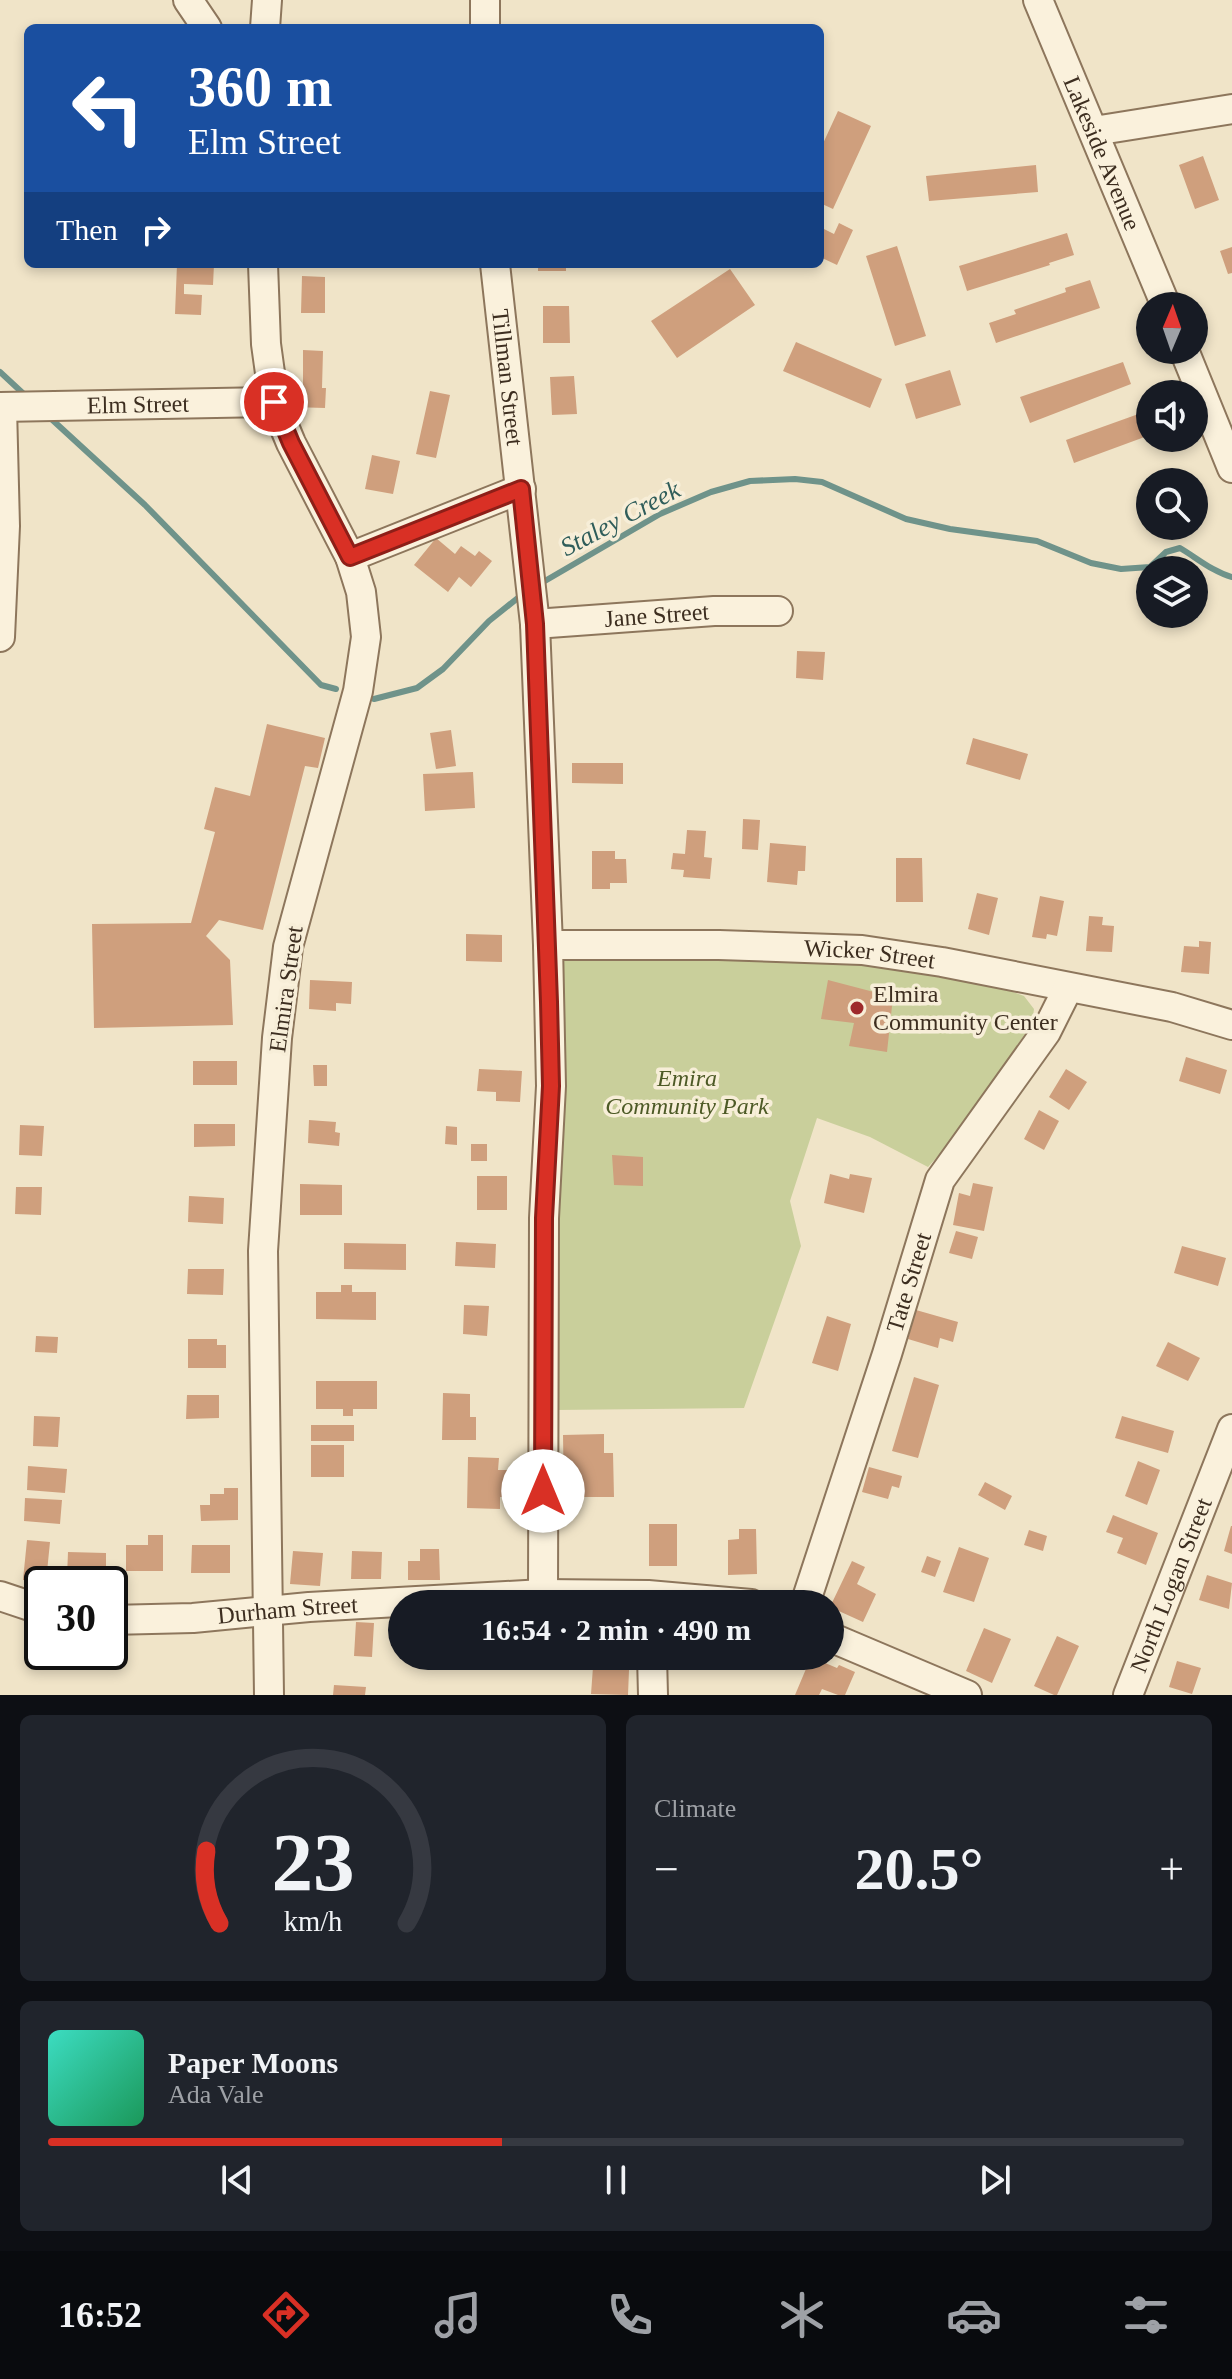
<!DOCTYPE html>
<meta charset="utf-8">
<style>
:root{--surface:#171b24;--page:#20242c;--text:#f1f3f6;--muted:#9ea1a6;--line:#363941;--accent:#d93025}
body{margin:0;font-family:"Times New Roman",serif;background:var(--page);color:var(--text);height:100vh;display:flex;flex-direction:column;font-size:30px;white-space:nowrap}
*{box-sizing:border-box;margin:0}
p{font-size:26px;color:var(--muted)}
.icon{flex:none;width:44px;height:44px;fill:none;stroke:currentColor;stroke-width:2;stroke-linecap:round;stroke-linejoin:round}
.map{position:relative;height:1695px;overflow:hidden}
.sheet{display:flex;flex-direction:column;gap:20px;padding:20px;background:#0d0f14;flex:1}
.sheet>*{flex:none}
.top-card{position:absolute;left:24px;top:24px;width:800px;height:244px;border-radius:12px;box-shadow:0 4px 12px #0003;background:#1a4fa0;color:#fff;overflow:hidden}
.needle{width:52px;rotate:2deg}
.tools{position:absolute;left:1136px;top:292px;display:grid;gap:16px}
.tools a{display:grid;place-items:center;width:72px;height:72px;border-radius:50%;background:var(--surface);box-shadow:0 4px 12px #0003;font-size:40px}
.speed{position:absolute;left:24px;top:1566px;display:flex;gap:16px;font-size:40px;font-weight:700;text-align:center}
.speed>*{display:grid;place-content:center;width:104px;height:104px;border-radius:50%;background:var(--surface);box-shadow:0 4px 12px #0003;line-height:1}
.speed .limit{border:4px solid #111;border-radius:12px;background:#fff;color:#111}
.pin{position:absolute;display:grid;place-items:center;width:68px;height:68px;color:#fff;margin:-34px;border:4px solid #fff;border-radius:50%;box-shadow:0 2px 8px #0007}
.me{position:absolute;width:88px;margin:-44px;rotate:0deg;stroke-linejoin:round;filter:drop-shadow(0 0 6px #0008)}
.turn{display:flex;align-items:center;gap:28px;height:168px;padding:0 32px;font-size:36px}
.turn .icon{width:104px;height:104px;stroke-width:2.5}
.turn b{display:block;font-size:56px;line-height:68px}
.then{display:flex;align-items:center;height:76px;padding:0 32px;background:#0003;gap:16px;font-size:30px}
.big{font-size:60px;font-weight:700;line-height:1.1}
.sheet .widget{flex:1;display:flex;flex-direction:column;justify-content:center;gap:12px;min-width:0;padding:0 28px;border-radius:12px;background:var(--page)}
.sheet .dial{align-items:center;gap:0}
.dial svg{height:208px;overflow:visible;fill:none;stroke:var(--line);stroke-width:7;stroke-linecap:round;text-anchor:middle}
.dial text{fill:var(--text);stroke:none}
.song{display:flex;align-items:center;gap:24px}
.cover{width:96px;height:96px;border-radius:12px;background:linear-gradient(135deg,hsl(170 70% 55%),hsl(150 70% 35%))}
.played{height:8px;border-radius:4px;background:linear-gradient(90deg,var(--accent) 40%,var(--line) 40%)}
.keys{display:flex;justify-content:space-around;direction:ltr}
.heat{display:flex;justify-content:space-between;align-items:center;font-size:44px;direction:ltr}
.sheet .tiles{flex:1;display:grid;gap:20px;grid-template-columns:1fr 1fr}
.widget:last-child{grid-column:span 2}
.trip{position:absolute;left:388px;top:1590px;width:456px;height:80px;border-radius:40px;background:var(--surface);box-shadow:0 4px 12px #0003;font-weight:700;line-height:80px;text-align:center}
.menu{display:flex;height:128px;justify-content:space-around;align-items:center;background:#090b0e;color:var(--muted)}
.menu .icon{width:56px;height:56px}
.menu .on{color:var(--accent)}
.menu b{font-size:36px;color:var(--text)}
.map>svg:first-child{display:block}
.green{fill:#c9cf9b}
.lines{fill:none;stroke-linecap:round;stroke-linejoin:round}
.stream{stroke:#6f938a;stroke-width:6}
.building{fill:#cf9f7d}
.minor-casing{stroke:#8d765c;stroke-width:32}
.minor{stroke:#faf1dc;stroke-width:28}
.route-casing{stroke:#8d1f18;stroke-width:20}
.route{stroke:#d93025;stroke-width:14}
.poi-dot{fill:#9e2a2b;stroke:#f7eed8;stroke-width:3}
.labels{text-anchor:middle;stroke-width:7;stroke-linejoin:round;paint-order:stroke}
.street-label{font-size:24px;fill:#3d2e20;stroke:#f7eed8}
.poi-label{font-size:24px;fill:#3d2e20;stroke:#f7eed8;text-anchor:start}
.park-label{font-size:24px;font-style:italic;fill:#4d5a26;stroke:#f7eed8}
.water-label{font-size:26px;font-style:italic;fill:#2f5d5a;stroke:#f7eed8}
</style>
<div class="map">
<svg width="1232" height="1695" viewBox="0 0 1232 1695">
<rect width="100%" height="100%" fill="#f0e4c8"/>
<path class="green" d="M567 954 815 957 906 969 999 987 1024 996 1034 1009 1032 1024 948 1145 928 1167 870 1137 817 1118 790 1201 801 1246 744 1408 556 1410 555 968Z"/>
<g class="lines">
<path class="stream" d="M0 372 27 397
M47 415 145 505 321 685 336 689
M538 585 660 514 711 492 750 481 795 479 822 482 906 519 950 529 1037 541 1091 563 1121 569 1150 567 1166 552 1180 548C1197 558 1213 572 1232 577
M374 699 417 688 443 669 489 621 524 593"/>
</g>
<path class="building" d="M838 111 871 126 833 209 820 203V150Z
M1203 156 1219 200 1195 209 1179 165Z
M1036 165 1038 192 929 201 926 176Z
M839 223 853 230 837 265 820 257V231L822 228 834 234Z
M1067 233 1074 255 1049 263 1050 265 967 291 959 266Z
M897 246 926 336 895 346 866 256Z
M1232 247V273L1228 274 1220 251Z
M177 264H214L213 285 184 284V294L202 295 201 315 175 314Z
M538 264H566V271H538Z
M730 269 755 305 677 358 651 321Z
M302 276 325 277V313H301Z
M1090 280 1100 308 996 343 989 323 1016 314 1014 310 1066 292 1065 288Z
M543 306H569L570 343H543Z
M796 342 882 379 870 408 783 371Z
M303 350 323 351 322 388H326L325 408 292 407V388H303Z
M1123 362 1131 384 1030 423 1020 397Z
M950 370 961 405 916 419 905 384Z
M574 376 577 414 552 415 550 377Z
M430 391 450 395 436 458 416 454Z
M1144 412 1150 435 1074 463 1066 440Z
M372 455 400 461 393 494 365 489Z
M436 538 455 554 461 546 475 556 479 551 492 561 471 587 459 577 448 592 414 565Z
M797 651 825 652 823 680 796 678Z
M267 724 325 738 318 768 305 766 263 930 219 920 206 936 230 960 233 1025 94 1028 92 924 191 923 215 832 204 829 215 787 250 796Z
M451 730 456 766 436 769 430 733Z
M973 738 1028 754 1020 780 966 764Z
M572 763H623V784L572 783Z
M473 772 475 808 425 811 423 774Z
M743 819 760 820 758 850 742 849Z
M687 830 706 831 704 857 712 858 710 879 683 877 684 870 671 869 673 853 685 854Z
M770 843 806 846 805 871H798L797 885 767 882Z
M592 851H615V859H626L627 883H610V889H592Z
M896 858H922L923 902H896Z
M977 893 998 898 989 935 968 929Z
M1040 896 1064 901 1057 936 1047 934 1046 939 1032 937Z
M1089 916 1103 917 1102 925 1114 926 1112 952 1086 951Z
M466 934 502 935V962L466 961Z
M1199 941 1211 942 1209 974 1181 972 1184 946 1199 947Z
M310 980 352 982 351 1004 336 1003V1011L309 1009Z
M828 980 893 997 887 1052 849 1046 854 1023 821 1019Z
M1186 1057 1227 1070 1220 1094 1179 1081Z
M193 1061H237V1085H193Z
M313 1065H327V1086H314Z
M479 1069 522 1071 520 1102 496 1101V1092L477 1091Z
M1066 1069 1087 1082 1069 1110 1049 1097Z
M1039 1110 1059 1121 1044 1150 1024 1139Z
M309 1120 336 1122 335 1132 340 1133 339 1146 308 1143Z
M194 1124H235V1146L194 1147Z
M20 1125 44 1126 42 1156 19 1155Z
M446 1126 457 1127V1145L445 1144Z
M471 1144H487V1161H471Z
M612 1155 643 1157V1186L614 1185Z
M830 1174 849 1179 850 1174 872 1178 864 1213 824 1203Z
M477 1176H507V1210H477Z
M973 1183 993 1187 984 1231 953 1225 959 1193 970 1196Z
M300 1184 342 1185V1215H300Z
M16 1187H42L41 1215 15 1214Z
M189 1196 224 1198 223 1224 188 1222Z
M956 1231 978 1237 972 1259 949 1253Z
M456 1242 496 1244 495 1268 455 1266Z
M344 1243 406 1244V1270L344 1269Z
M1182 1246 1226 1258 1218 1286 1174 1273Z
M188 1269H224L223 1295 187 1294Z
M341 1285H352V1292H376V1320L316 1319V1292H341Z
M464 1305 489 1306 487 1336 463 1334Z
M916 1310 958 1322 953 1342 940 1338 938 1348 908 1339Z
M827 1316 851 1324 838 1371 812 1363Z
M36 1336 58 1337 57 1353 35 1352Z
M188 1339H217V1345H226V1368H188Z
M1168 1342 1200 1358 1188 1381 1156 1366Z
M914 1377 939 1385 918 1458 892 1451Z
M316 1381H377V1409H353V1416H343V1409H316Z
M443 1393 470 1394V1417H476V1440H442Z
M187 1395H219V1418L186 1419Z
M34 1416 60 1417 58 1447 33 1446Z
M1122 1416 1174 1431 1168 1453 1115 1438Z
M311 1425H354V1441H311Z
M604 1434V1453H613L614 1497H564L563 1435Z
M311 1445H344V1477H311Z
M468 1457 499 1458 498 1470H507V1497H500V1509L467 1508Z
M1138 1461 1160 1470 1147 1505 1125 1496Z
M28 1466 67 1469 65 1493 27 1490Z
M869 1467 902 1476 899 1488 892 1486 888 1499 862 1492Z
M985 1482 1012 1496 1005 1510 978 1495Z
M224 1488H238V1520L201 1521 200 1505H210V1494H224Z
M25 1498 62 1500 60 1524 24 1521Z
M1113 1515 1158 1533 1146 1565 1117 1553 1123 1538 1106 1532Z
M649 1524H677V1566H649Z
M1231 1526H1232V1554L1224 1551Z
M739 1529H756L757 1574 728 1575V1540L739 1539Z
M1029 1530 1047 1536 1043 1551 1024 1545Z
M148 1535H163V1571H126V1545H148Z
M27 1540 50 1542 46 1582 23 1580Z
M192 1545H230V1573H191Z
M959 1547 989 1558 974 1602 943 1592Z
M420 1549H439L440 1580H408V1561H420Z
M293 1551 323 1553 320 1586 290 1584Z
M352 1551 382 1552 381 1579H351Z
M68 1552 106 1553V1578L67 1577Z
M927 1556 941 1561 935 1577 921 1572Z
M852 1561 865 1567 857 1584 876 1594 863 1622 830 1607Z
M1207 1575 1232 1583 1229 1609 1199 1600Z
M356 1622 374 1623 372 1657 354 1656Z
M984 1628 1011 1639 992 1683 966 1671Z
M1057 1636 1079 1646 1057 1695H1054L1034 1686Z
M811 1657 837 1668 839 1665 855 1672 845 1695H838L822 1689 819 1695H795Z
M1177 1661 1201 1668 1192 1694 1169 1687Z
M593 1667 629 1670 628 1695 591 1694Z
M334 1685 366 1687 365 1695H333Z"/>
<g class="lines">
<g class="minor-casing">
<g id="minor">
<path d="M188 0 207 28"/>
<path id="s1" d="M1038 0 1166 306"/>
<path d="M265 28 267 0"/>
<path d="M485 28V0"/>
<path d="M1094 131 1232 109"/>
<path d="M263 264 266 344 274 402 291 443 350 557 361 592 366 637 358 691 288 947 277 1038 263 1251 269 1695"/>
<path id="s2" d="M495 264 535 624 548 945 551 1086 544 1218 543 1594"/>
<path d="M1184 350 1232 468"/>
<path id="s3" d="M0 407 274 402"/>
<path d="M350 557 521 489"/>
<path id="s4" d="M535 624 714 611H778"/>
<path d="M0 637 5 526 2 407"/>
<path id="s5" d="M548 945H719L862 950 942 962 1172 1007 1232 1025"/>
<path d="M0 1596 42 1610"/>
<path id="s6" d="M805 1604 887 1354 940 1180 1046 1032 1068 988"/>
<path id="s7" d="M110 1620 193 1618 309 1607 543 1594 648 1595 751 1604"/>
<path d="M830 1637 967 1695"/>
<path d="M652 1656 653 1695"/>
<path id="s8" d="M1128 1695 1232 1429"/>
</g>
</g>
<use href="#minor" class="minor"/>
</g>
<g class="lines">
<g class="route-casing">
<path id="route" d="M274 402 291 443 350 557 521 489 535 624 549 1002 551 1086 544 1218 543 1491"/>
</g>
<use href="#route" class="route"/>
</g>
<circle class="poi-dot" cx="857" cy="1008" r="8"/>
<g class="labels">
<g class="street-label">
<text dy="8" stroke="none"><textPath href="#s1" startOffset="166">Lakeside Avenue</textPath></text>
<text dy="8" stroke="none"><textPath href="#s2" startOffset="114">Tillman Street</textPath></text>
<text dy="8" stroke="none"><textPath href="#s3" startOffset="138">Elm Street</textPath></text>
<text dy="8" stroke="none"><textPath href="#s4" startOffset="122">Jane Street</textPath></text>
<text dy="8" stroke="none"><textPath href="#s5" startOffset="322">Wicker Street</textPath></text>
<text transform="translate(286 989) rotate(-82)" y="8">Elmira Street</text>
<text dy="8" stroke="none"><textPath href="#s6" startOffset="338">Tate Street</textPath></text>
<text dy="8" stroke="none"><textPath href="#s8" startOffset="118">North Logan Street</textPath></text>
<text dy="8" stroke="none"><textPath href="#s7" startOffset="178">Durham Street</textPath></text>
</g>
<g class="poi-label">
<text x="873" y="1002">Elmira<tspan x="873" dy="28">Community Center</tspan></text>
</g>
<g class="park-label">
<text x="687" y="1086">Emira<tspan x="687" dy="28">Community Park</tspan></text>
</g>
<g class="water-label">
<text transform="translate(620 518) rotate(-28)" y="9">Staley Creek</text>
</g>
</g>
</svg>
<div class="tools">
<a><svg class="needle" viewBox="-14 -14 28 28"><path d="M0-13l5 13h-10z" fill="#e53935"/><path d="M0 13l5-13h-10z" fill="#9ea1a6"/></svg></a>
<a><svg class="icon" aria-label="sound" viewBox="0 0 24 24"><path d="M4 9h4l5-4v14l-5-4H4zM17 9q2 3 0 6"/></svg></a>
<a><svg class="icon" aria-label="search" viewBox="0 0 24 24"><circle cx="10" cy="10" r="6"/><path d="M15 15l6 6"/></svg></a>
<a><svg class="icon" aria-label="layers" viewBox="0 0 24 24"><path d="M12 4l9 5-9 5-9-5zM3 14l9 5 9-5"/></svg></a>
</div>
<div class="speed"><div class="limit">30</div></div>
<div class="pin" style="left:274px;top:402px;background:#d93025"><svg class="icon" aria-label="arrive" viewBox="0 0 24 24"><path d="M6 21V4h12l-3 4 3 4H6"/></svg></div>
<svg class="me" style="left:543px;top:1491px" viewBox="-20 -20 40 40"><circle r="19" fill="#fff"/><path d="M0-13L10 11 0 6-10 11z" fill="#d93025"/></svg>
<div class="trip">16:54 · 2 min · 490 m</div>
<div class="top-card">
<div class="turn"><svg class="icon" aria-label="left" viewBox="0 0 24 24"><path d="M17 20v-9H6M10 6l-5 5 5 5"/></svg><div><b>360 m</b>Elm Street</div></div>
<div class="then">Then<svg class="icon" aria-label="right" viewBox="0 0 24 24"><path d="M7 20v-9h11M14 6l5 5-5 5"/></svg></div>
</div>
</div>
<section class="sheet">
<div class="tiles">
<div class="widget dial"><svg viewBox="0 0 100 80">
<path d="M14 69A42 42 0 1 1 86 69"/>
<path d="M14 69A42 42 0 0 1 9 41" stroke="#d93025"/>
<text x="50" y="56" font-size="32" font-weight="700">23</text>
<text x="50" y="72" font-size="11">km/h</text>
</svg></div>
<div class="widget"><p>Climate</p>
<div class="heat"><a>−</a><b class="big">20.5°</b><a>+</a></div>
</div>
<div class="widget">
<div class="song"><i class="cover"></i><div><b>Paper Moons</b><p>Ada Vale</p></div></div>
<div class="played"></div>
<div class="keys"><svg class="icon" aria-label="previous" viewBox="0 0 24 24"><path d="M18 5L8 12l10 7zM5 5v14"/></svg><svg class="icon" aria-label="pause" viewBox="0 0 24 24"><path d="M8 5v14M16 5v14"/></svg><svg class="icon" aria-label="next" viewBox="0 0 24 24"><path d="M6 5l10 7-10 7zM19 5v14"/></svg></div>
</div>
</div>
</section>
<nav class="menu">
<b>16:52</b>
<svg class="icon on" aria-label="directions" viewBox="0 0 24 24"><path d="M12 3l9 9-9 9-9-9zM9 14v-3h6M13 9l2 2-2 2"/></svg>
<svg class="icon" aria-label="music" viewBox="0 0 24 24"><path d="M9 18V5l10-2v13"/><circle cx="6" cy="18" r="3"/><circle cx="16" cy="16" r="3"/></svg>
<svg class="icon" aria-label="phone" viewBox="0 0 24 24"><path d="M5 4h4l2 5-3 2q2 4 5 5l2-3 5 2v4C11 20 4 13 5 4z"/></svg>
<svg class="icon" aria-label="climate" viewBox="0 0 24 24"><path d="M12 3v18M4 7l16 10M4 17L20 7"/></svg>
<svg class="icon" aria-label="car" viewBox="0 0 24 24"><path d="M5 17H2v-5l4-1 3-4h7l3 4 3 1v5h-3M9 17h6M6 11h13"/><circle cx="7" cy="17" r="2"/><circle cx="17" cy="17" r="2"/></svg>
<svg class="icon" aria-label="filters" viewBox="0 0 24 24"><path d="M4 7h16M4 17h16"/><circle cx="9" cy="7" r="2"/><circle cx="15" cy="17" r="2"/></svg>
</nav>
